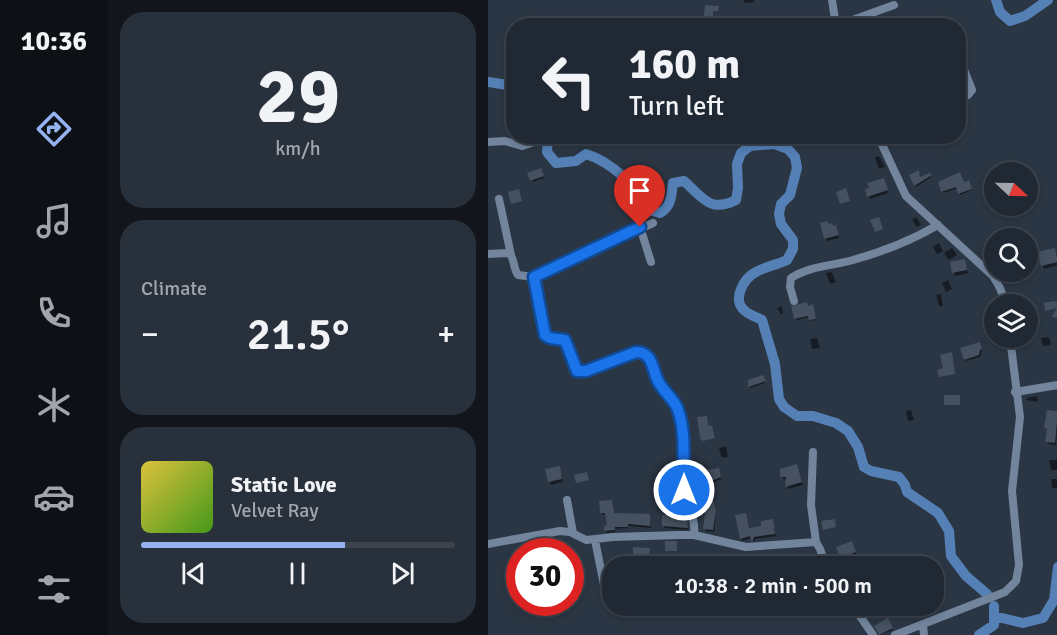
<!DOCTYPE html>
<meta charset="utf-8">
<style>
:root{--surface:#202833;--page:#28303b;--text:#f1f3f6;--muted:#a2a6ac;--line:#3d444e;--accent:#95b2f1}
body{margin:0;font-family:Signika,sans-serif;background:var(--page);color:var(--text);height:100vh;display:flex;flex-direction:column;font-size:22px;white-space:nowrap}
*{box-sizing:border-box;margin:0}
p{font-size:20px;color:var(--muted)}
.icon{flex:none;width:33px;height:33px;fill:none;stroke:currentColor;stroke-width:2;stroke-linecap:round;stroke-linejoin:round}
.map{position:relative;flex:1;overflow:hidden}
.drawer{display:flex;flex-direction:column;gap:12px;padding:12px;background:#12161c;width:380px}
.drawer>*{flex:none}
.guide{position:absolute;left:18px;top:18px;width:460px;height:126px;border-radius:24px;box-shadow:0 3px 9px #0003,0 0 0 2px var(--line);background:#202833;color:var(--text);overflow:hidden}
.needle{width:39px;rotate:112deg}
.controls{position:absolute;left:496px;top:162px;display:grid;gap:12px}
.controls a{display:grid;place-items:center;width:54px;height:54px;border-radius:50%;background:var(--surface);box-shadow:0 3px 9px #0003,0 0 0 2px var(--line);font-size:30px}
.speed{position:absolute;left:18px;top:538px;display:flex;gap:12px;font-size:30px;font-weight:700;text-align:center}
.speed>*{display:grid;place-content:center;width:78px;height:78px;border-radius:50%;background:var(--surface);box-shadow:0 3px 9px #0003,0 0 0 2px var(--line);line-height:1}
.speed .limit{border:9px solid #d22;background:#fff;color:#111}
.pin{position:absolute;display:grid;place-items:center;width:51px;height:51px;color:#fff;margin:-62px -26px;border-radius:50% 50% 50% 0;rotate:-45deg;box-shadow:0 0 6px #0007}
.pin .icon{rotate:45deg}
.me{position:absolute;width:66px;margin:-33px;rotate:0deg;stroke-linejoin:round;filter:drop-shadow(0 0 4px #0008)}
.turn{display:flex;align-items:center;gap:21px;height:126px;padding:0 24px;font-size:27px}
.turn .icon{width:78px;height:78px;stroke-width:2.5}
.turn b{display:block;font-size:42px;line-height:51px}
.big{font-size:45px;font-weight:600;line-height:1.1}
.drawer .widget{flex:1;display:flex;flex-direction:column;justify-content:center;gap:9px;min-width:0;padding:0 21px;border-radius:24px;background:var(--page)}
.drawer .dial{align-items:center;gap:0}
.dial b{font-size:78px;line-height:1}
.song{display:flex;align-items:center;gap:18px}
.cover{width:72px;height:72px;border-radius:9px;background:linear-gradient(135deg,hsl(50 70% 55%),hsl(100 70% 35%))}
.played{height:6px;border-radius:3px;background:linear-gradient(90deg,var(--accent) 65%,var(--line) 65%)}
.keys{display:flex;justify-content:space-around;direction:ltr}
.heat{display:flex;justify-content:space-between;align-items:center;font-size:33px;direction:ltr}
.trip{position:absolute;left:114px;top:556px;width:342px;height:60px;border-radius:24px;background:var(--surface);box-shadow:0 3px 9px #0003,0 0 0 2px var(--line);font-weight:600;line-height:60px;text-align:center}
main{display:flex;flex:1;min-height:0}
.tabs{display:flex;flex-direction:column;width:108px;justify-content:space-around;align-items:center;background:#0d1014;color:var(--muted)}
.tabs .icon{width:42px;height:42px}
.tabs .current{color:var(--accent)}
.tabs b{font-size:27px;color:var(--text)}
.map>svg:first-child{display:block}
.shadow{fill:#0007}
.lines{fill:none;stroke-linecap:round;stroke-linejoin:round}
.river{stroke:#5480b6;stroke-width:10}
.building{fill:#455160}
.minor{stroke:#72859d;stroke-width:8}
.route-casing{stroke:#114b97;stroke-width:15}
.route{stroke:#1a73e8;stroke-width:10}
</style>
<main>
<nav class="tabs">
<b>10:36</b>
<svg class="icon current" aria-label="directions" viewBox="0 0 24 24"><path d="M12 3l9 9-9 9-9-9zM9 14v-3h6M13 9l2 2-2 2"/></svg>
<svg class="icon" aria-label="music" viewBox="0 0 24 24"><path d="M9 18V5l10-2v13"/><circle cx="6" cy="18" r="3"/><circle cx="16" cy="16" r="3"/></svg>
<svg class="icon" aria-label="phone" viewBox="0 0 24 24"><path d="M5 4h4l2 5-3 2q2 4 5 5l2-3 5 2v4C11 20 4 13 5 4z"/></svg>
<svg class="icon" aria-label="climate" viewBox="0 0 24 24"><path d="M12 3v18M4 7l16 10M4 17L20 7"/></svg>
<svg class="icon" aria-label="car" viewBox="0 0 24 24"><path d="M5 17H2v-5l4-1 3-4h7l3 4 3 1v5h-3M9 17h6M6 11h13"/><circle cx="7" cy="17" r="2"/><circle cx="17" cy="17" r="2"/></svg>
<svg class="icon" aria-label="filters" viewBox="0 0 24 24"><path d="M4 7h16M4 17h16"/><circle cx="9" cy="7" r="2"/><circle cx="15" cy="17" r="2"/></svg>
</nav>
<section class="drawer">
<div class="widget dial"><b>29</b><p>km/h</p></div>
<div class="widget"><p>Climate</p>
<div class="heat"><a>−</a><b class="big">21.5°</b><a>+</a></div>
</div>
<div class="widget">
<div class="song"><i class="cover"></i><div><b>Static Love</b><p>Velvet Ray</p></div></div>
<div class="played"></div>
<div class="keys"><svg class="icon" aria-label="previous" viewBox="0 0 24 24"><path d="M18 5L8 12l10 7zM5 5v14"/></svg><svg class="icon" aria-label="pause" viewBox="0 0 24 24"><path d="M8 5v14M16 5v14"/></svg><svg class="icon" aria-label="next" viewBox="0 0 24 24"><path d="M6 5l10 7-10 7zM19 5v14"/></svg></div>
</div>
</section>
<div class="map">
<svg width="570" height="635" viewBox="0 0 570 635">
<rect width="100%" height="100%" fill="#2b3644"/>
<path class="shadow" d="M255 0H266V2L257 3Z
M391 156 397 167 391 169 387 157Z
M52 170 56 178 45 182 41 174Z
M423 175 432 179 442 175 443 177 428 187Z
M397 182 400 193 382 199 381 196 383 189Z
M480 182 484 190 472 195 470 188 455 193 452 183 475 184Z
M428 217 433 224 429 227 424 220Z
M340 225 349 230 351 238 339 241 337 238Z
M451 243 455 251 449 254 445 247Z
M464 248 469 255 461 260 456 253Z
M568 253 570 265 556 269 551 254Z
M476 261 480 273 467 276 464 263Z
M344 272 348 282 342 284 338 273Z
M460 280 464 289 458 292 454 283Z
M453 294 455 306H451L448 295Z
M294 306 295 314H293L289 308Z
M325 308 328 320 324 321 322 317 309 320 308 318Z
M561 337 563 345 555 346 553 338Z
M329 338 332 348 324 349 322 339Z
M492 346 494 351 492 357 478 361 477 359Z
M275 376 277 383 262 388V381Z
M549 396 550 402 539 400V398Z
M423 410 426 420 420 421 418 411Z
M570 413 568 445 560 444 558 441 560 432 558 428Z
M238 446 240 457 234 458 231 448Z
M561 460H570V470H563Z
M71 468 75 482 63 485 59 470Z
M231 469 233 479 217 486 220 498 224 499 228 514 226 532 218 531V513L208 478 222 475Z
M310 469 315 485 300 489 299 479H295L294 476Z
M563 479H570V488H564Z
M183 494 184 505 173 506 172 504Z
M113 502 126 515 161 516 163 528 140 526V528L127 529V532L119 533 118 531 121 527 119 514 115 515 114 513Z
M258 515 261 530 285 523 288 536 267 539 266 542 264 538 254 541 249 517Z
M191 520 199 522 200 530 177 528 175 525Z
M364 542 368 554 354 559 350 548Z
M161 549 162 562 148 561 146 558Z
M376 562 381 564 382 567H370Z
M446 604 448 610 441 614 437 606H446Z
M423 606 425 609 418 614 412 606Z
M400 620 405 630 392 635 388 626Z"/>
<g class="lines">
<path class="river" d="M508 0 512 12 522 21 537 16 560 0
M0 82 26 86
M60 136 59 152 68 163 88 161 98 154C124 162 150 188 165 211L172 213C184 206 183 196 185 183L196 181C215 198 222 213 248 200L250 188 249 164 253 153 262 146 286 144 300 149 307 157 309 168 302 195 293 204 291 214 293 224 305 240V249L299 260C289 265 278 266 268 272 256 278 243 300 257 311 261 315 269 317 274 320L287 364 291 399 296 407 309 416H325L348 423 360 431 370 447 376 467 383 471 411 477 417 485 419 492 450 513 461 531 463 556 478 576 499 594
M506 616 535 623 555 618 566 600 570 567
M491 635 506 625V606"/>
</g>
<path class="building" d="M217 5 231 6 230 11H225V17L216 16Z
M53 168 56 176 42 181 39 173Z
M431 170 432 177 442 173 444 175 426 186 421 175Z
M472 172 476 182 481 180 484 189 470 194 468 187 453 192 450 182Z
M396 178 400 190 379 197 377 189 381 188 379 183Z
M358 188 362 201 352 204 348 192Z
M31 189 34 201 23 204 20 192Z
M391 217 395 229 387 232 382 220Z
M340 221V224L344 223 345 226 348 225 351 235 336 239 332 223Z
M567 248 570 262 553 266 549 252Z
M477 259 479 270 464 273 462 262Z
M566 301 570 303V318L564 317 569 308 557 311 556 303Z
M319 302 320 306 325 304 328 319 321 320 320 316 306 319 303 306Z
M492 342 494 349 492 350 491 355 476 360 472 348Z
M464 352 467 374 451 377 449 370 455 368 452 355Z
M275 375 278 381 260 387V380Z
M456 395H472V405H456Z
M559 410 570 411 567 443 557 442 559 429 556 428Z
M219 416 220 425 224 426 227 438 215 441 212 438 209 417Z
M309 464 314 482 297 487 298 477H292V469Z
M72 466 74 479 60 482 57 469Z
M231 468 233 477 217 484 220 496 224 495 228 511 225 530 215 529 217 513 206 477 220 474 218 470Z
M99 472 101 480 88 483 86 475Z
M183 491 184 503 171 505 170 493Z
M124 500 126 513 162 514V526L140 524V527H127V530L116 531V526L119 525 117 513H112L111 501Z
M258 513 261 528 273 526V521L285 519 287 534 266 537 265 540 263 541 262 536 252 539 247 515Z
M174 515H190V518H199L200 528 174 526Z
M347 519 348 527 335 530 333 521Z
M177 541H189V551H177Z
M364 541 368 552 352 558 348 547Z
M145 547 162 548 161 559 145 558Z
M400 618 405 628 391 635 386 626Z"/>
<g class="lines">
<path class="minor" d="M344 0 348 26 406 5
M471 99 480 95 484 90 473 62
M390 136 418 196 505 276 512 288 518 304
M0 142 17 141 34 146 43 143
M11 199 23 255
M152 227 163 262
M0 254 21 253C27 259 25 268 30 275L46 277 165 223
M46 277 57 335 62 338 77 340 89 371H98L149 352C164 352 164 367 169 378 174 390 185 397 189 409 201 438 190 464 196 491 200 506 208 519 206 535
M306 301 302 287 303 278C321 266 344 266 365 260 394 252 424 240 450 225
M527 392 570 385
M325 452 323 505 328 542
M79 500 85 533
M107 540 117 590
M0 544 72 531 82 532 98 540 125 537 191 535H206L258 547 328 542 332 549 338 567
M365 606 385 635
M435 624 436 635
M407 635 517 592 528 581 531 565 524 491 532 417 522 338"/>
</g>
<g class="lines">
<g class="route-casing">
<path id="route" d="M152 227 46 277 57 335 62 338 77 340 89 371H98L148 352C164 352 164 367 169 379 174 391 186 398 190 410 199 436 194 463 196 490"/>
</g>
<use href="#route" class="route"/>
</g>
</svg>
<div class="controls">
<a><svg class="needle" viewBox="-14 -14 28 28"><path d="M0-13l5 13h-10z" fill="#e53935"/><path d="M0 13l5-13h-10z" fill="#a2a6ac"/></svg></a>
<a><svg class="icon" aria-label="search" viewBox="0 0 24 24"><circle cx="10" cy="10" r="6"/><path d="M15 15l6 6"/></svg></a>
<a><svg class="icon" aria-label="layers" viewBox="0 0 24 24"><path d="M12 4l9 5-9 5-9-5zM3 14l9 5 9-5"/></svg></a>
</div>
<div class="speed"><div class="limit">30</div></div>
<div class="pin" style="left:152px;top:227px;background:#d93025"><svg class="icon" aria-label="arrive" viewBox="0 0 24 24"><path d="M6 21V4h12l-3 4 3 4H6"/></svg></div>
<svg class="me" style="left:196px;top:490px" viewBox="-20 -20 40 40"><circle r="17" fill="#1a73e8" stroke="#fff" stroke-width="3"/><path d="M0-11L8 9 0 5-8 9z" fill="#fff"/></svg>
<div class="trip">10:38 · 2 min · 500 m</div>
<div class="guide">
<div class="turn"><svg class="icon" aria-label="left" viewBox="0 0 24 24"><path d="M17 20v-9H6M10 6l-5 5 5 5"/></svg><div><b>160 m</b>Turn left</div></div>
</div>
</div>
</main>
